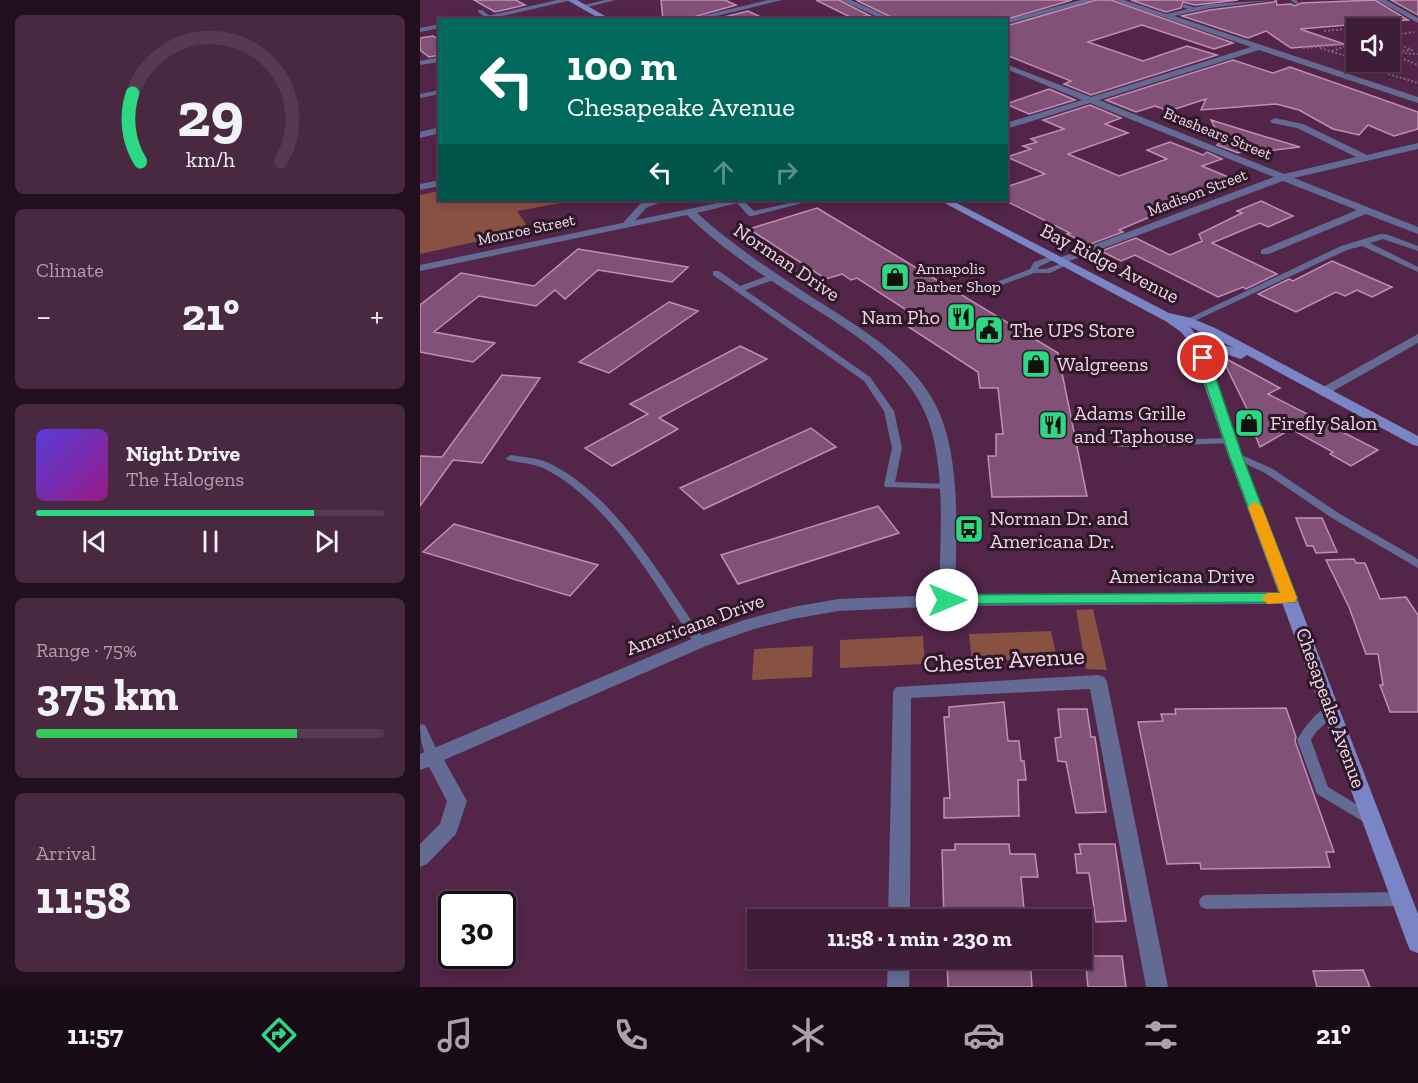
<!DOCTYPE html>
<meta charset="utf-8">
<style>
:root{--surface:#3e1c37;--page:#492942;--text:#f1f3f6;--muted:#ada1ad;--line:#573a52;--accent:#2cd884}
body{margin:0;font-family:"Zilla Slab",serif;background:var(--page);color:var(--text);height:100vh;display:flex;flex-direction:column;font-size:22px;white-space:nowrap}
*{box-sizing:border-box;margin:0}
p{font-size:20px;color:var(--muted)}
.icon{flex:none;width:33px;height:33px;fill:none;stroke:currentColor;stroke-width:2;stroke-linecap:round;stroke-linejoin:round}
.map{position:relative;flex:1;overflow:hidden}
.panel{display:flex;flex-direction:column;gap:15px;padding:15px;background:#220f1e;width:420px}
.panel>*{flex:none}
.banner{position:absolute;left:18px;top:18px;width:570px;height:183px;border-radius:0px;box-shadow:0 3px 9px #0003,0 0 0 2px var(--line);background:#00695c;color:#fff;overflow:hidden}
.controls{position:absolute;left:926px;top:18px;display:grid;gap:12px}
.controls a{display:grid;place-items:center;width:54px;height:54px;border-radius:0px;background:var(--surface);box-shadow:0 3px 9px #0003,0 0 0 2px var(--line);font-size:30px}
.speed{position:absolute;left:18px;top:891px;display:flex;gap:12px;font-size:30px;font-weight:700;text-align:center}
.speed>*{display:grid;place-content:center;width:78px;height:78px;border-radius:50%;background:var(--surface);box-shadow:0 3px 9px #0003,0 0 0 2px var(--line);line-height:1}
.speed .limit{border:3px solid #111;border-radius:9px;background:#fff;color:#111}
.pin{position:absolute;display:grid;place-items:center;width:51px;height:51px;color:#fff;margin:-26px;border:3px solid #fff;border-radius:50%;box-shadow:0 2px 6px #0007}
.me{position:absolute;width:66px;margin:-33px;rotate:90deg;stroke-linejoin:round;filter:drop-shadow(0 0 4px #0008)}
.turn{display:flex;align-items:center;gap:21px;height:126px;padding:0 30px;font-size:27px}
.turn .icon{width:78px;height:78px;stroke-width:2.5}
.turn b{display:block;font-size:42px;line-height:51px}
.lanes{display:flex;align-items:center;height:57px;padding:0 30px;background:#0003;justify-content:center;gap:30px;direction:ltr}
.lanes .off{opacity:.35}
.big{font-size:45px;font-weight:700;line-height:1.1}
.panel .widget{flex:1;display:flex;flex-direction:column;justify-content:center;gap:9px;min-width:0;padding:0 21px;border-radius:9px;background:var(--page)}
.panel .dial{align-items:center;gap:0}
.dial svg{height:156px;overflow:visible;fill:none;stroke:var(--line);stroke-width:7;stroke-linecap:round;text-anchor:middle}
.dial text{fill:var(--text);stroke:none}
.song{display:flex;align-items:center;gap:18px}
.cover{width:72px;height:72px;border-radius:9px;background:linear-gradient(135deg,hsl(250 70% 55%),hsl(310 70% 35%))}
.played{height:6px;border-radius:3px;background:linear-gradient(90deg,var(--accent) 80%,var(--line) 80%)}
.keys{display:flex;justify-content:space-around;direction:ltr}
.heat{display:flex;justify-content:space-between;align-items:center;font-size:33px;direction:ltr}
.charge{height:9px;border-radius:4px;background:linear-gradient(90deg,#34c759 75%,var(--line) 0)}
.trip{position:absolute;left:327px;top:909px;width:345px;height:60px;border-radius:0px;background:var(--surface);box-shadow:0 3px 9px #0003,0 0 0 2px var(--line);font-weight:700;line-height:60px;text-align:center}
.dock{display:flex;height:96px;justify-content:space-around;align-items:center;background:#190b16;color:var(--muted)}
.dock .icon{width:42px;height:42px}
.dock .on{color:var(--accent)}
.dock b{font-size:27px;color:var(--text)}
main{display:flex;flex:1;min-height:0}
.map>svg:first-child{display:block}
.green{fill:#885142}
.building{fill:#825177;stroke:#c38eb6;stroke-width:1.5}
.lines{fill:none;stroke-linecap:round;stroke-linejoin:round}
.path{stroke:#896180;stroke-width:2;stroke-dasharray:2 2;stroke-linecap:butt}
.lane{fill:#636a93;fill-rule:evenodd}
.street{fill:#636a93;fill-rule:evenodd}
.secondary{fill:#7a85c5;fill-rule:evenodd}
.route{fill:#2cd884;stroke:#1d8c56;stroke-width:1.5}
.slow{fill:#f59e0b}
.labels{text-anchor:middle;stroke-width:6;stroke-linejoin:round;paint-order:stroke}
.far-street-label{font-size:16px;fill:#f3d6eb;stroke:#2c1827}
.far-poi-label{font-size:16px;fill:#f3d6eb;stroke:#2c1827;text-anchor:start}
.street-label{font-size:20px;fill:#f3d6eb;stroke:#2c1827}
.poi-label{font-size:20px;fill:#f3d6eb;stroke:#2c1827;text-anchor:start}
.near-street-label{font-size:24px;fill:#f3d6eb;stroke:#2c1827}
</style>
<main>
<section class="panel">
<div class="widget dial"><svg viewBox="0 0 100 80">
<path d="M14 69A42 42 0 1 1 86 69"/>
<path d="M14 69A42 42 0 0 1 10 34" stroke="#2cd884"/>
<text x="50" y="56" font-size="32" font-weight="700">29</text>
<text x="50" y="72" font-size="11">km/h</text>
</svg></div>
<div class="widget"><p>Climate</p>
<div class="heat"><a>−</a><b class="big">21°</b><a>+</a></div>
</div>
<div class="widget">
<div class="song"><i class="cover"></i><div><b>Night Drive</b><p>The Halogens</p></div></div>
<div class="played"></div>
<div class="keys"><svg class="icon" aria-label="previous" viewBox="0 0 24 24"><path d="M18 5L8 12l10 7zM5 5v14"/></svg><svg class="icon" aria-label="pause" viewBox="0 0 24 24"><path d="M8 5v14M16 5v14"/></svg><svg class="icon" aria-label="next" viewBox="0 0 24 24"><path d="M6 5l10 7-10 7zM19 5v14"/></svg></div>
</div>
<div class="widget"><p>Range · 75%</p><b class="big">375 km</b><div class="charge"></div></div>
<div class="widget"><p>Arrival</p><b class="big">11:58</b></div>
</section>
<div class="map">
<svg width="998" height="987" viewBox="0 0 998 987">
<rect width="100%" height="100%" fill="#522549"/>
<path class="green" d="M19 191 20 200H157L97 211 110 230 0 254V195Z
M673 609 687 670 666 669 656 610Z
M631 631 637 658 552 662 549 634Z
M503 636 505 664 420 668V640Z
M393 646 392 677 332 680 334 649Z"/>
<path class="building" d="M54 0H96L105 5 75 12Z
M241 0H305L316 5 263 20H243Z
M396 0H419L458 20H446V16L434 19Z
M436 0H652L584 20H477Z
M676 0H691L813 43 794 49 722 25 668 42 723 61 767 46 797 55 671 95 644 84 651 81 586 55V26Z
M711 0H818L775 5 763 2 761 8 746 12Z
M856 0 857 5 871 4 875 6 881 3 955 0 988 20 880 29 924 44 871 48 846 31 828 38 762 16 790 10 854 2Z
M971 0H998V15Z
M328 11 347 20H292Z
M13 36 20 41V55L9 57 0 50V38Z
M813 60 853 73 870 67 998 112V129L974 136 948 125 939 135 913 129 879 110 856 104 781 110 786 99 749 111 735 106 716 112 686 100Z
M629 89 655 100 609 114 586 104Z
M670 105 701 118 685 124 708 133 648 154 699 176 747 159 727 150 750 142 783 155 787 152 802 159 782 166 813 179 759 200 765 202 699 230 703 232 668 245 647 234 650 233 586 201V187L625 174 587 157 611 149 603 146 617 142 611 139 644 129 623 120Z
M791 120 833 133 880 147 838 152 831 148 818 153 797 145 802 141Z
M841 201 873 216 848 227 840 223 792 243 857 274 826 289 823 287 798 297 715 255 701 261 681 251 716 238 750 255 782 241 779 234 822 213 817 211Z
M397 208 638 353 667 496 572 497 568 456H576V434H583L578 388H560L558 372 484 324 499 318 437 278 431 280 422 274 406 279 329 229Z
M158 249 268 267 252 282 178 270 145 299 135 290 116 306 59 296 14 332 75 343 53 362 0 352V305L41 273 114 286Z
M912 261 972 287 952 297 937 290 925 296 916 292 876 312 838 294 869 279 873 281Z
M249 302 278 311 189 373 159 362Z
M320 346 347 359 239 418 258 429 192 466 165 448 228 414 210 404Z
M801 356 860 388 848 394 958 450 931 466 910 454 913 452 871 429 840 447 825 411 827 409Z
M82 375 120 378 62 463 33 460 0 506V456L22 457Z
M391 428 416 447 284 509 260 488Z
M458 506 479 533 318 584 301 555Z
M876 518H902L917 552 896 553 893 546H887Z
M34 524 69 534 178 565 150 596 3 552Z
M934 559 936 563H945L960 599 986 597 998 615V712H970L960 685H963L958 654H946L929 607 906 560Z
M584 702 588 741H599L601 761H604L606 780H598L599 816 524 818V798H530L524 717H529V707Z
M866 708 876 737 875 741 914 852H906L910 867 781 869 780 863 747 864 718 722 743 721 741 714H756L755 709Z
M638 709H667L671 737H675L686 812 656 813 646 762 638 761 635 738 641 737Z
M535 844H589L590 854H615L618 877H601L605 920H524L522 850H535Z
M659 844H695L706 921 676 922 669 873H657L655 854H661Z
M665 956H702L706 987H668Z
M610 959 612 987H528L527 960Z
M943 970 950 987H897L893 971Z"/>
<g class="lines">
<path class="path" d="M904 31 937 28
M969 36 994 32
M969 44 977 43 992 50 975 52
M883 48 936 44
M900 48 936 59
M912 51 927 46
M969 53 998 65
M981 53 998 54
M943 62H946L942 66 998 83"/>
<path class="lane" d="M185 0H196L163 8 160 6Z
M870 0H876L879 2 876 4Z
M764 4 776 8 777 9 774 11 762 7Z
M58 10H62L70 16 65 17 58 12Z
M20 90V94L0 98V94Z
M236 200H246L226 208 210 226H204V222L220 204Z
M317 200H323L334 211 383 200H394L332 216H329L317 203Z
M960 234H966L998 246V251L963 239 950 243 998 267V272L942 246 927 250 770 323 767 324 763 321 921 246Z
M631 256H637L638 258 620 266 618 269H626L645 262 649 264 630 273H614L568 290H562L561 288 610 269 614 262Z
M293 271H299L320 286 350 275H356V279L325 290 450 377 474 411 482 448 475 482 527 484 531 485 532 487 531 489 465 487 464 485 472 448 464 411 444 381 293 275Z
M810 438 815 441 814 443 699 447 694 444 699 441Z
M815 452 853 469 920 514 998 559V568L912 518 845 473 811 457 810 455 811 453Z
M91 455C104 457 119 458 131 464 198 498 242 579 284 639L286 642 284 645H276C235 585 190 501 123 468 112 463 99 463 87 460L86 458Z
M912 705 917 707 918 710 917 713 896 732 891 740 908 787 954 815 956 819 954 823 949 825 897 794 877 740C885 726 897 710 912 705Z
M0 724 5 725 7 729 20 757 18 761 13 762 8 761C2 748 0 739 0 724Z
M982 892 987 894 989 899 987 904 982 906 786 909 781 907 779 902 781 897 786 895Z"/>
<path class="street" d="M137 0H152L65 20H49Z
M348 0H362L280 20H265Z
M421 0H431L475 20H464Z
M661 0H674L586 24V20Z
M693 0H704L746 14 790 4 854 0 790 8 754 16 998 97V103L839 50 679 100 864 174 936 157 877 128 852 123 850 121 855 118 883 124 947 155 998 143V149L874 178 998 227V234L946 214 849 254H841V250L937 210 863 181 644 263H636V259L854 177 670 103 586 129V123L662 100 586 69V64L671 97 831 47Z
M957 0H966L998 18V23Z
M20 24V28L0 32V28Z
M20 57V62L0 65V61Z
M20 127V133L0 138V132Z
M20 180V186L0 190V184Z
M312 200H330L277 213C311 244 349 269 387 294 444 331 510 365 527 435 540 487 536 542 535 594L870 592 876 594 878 598 876 602 870 604 527 606 418 611 373 619 334 629 286 646 24 760 47 801 36 834 7 864 0 867V844L20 824 27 801 9 767 0 770V754L274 638 324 620 373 607 418 599 519 595C520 542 525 487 513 436 496 362 419 326 361 287 328 266 296 243 267 215L0 271V265Z
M998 334V343L908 394 903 395 896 391Z
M678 675 684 677 687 682 748 987H726L670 689 491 698 490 920H468L473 692 476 687Z
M468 958H490L489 987H467Z"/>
<path class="secondary" d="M147 0H157L192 20H182Z
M519 200H531L749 313 771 318 795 328 998 436V446L993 445 827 355 821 359 802 353H788L822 455 998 914V953L990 950 987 943 808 455 770 343 761 332 747 322ZM770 327 814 348 803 345H784Z"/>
</g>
<path class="route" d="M783 354 789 358 822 455 877 598 875 602 521 604 519 600 527 595 860 593 809 455 777 358Z"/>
<path class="slow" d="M835 502 842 507 877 598 875 602 848 604 841 598 848 593H860L828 507Z"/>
<defs>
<g id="shop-square" transform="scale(1.5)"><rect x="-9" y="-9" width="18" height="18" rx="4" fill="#2cd884" stroke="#2c1827"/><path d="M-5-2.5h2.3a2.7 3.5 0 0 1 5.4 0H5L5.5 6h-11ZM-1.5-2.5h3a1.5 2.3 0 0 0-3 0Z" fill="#111"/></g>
<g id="restaurant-square" transform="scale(1.5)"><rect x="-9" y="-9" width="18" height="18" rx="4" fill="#2cd884" stroke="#2c1827"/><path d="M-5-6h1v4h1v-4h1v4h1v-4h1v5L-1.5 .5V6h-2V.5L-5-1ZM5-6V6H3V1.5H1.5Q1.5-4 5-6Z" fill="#111"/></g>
<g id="civic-square" transform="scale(1.5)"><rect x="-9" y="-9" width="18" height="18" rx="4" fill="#2cd884" stroke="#2c1827"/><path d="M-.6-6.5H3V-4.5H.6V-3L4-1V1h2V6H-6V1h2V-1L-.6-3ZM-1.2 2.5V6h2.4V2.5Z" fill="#111"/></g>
<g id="bus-square" transform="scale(1.5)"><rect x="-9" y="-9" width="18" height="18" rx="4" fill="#2cd884" stroke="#2c1827"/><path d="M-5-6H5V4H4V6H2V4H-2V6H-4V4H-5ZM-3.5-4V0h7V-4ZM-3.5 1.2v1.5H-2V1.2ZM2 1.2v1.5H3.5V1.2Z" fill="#111"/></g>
</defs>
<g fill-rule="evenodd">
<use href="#shop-square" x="475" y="277"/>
<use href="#restaurant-square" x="541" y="317"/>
<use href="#civic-square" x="569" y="330"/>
<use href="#shop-square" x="616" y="364"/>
<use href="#shop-square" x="829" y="423"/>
<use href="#restaurant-square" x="633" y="425"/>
<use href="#bus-square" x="549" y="529"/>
</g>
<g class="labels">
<g class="far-street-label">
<text transform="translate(798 133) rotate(22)" y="6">Brashears Street</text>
<text transform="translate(777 192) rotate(-21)" y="6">Madison Street</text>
<text transform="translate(106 229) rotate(-12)" y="6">Monroe Street</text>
</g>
<g class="far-poi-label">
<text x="496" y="274">Annapolis<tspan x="496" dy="18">Barber Shop</tspan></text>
</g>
<g class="street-label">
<text transform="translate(367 262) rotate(34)" y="7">Norman Drive</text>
<text transform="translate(690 263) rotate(27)" y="7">Bay Ridge Avenue</text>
<text x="762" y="583">Americana Drive</text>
<text transform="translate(275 624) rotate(-20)" y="7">Americana Drive</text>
<text transform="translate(911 708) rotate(70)" y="7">Chesapeake Avenue</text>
</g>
<g class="poi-label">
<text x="520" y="324" text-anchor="end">Nam Pho</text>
<text x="590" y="337">The UPS Store</text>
<text x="637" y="371">Walgreens</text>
<text x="654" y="420">Adams Grille<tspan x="654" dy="23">and Taphouse</tspan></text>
<text x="850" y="430">Firefly Salon</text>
<text x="570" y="525">Norman Dr. and<tspan x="570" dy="23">Americana Dr.</tspan></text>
</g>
<g class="near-street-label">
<text transform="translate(584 660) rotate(-3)" y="8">Chester Avenue</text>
</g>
</g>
</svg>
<div class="controls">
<a><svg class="icon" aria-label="sound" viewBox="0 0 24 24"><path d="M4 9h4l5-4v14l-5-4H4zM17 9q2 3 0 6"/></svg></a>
</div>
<div class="speed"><div class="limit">30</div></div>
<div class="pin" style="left:783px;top:358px;background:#d93025"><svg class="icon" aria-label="arrive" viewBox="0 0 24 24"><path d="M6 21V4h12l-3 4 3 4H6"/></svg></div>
<svg class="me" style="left:527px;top:600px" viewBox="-20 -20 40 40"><circle r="19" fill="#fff"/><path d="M0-13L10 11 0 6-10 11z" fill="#2cd884"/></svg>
<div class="trip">11:58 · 1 min · 230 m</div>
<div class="banner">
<div class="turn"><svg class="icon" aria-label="left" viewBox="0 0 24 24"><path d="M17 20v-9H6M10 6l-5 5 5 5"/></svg><div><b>100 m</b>Chesapeake Avenue</div></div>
<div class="lanes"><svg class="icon" aria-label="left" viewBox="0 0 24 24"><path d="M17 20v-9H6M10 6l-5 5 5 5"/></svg><svg class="icon off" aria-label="ahead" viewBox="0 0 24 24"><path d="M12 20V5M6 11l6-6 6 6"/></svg><svg class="icon off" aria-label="right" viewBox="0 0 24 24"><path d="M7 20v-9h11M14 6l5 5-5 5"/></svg></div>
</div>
</div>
</main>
<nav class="dock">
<b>11:57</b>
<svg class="icon on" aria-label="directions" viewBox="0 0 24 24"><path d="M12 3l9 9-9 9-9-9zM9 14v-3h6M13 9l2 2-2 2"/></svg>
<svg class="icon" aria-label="music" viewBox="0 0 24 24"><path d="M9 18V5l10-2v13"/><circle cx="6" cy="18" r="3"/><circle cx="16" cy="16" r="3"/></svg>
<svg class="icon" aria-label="phone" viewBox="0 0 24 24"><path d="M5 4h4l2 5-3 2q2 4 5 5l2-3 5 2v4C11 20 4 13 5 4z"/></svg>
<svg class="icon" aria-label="climate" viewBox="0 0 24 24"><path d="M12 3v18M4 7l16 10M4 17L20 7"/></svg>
<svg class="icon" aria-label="car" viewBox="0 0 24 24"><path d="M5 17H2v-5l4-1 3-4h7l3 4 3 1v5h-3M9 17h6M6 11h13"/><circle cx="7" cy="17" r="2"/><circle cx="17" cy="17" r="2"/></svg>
<svg class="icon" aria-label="filters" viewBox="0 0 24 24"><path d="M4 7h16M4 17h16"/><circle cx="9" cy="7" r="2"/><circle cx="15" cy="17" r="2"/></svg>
<b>21°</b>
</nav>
